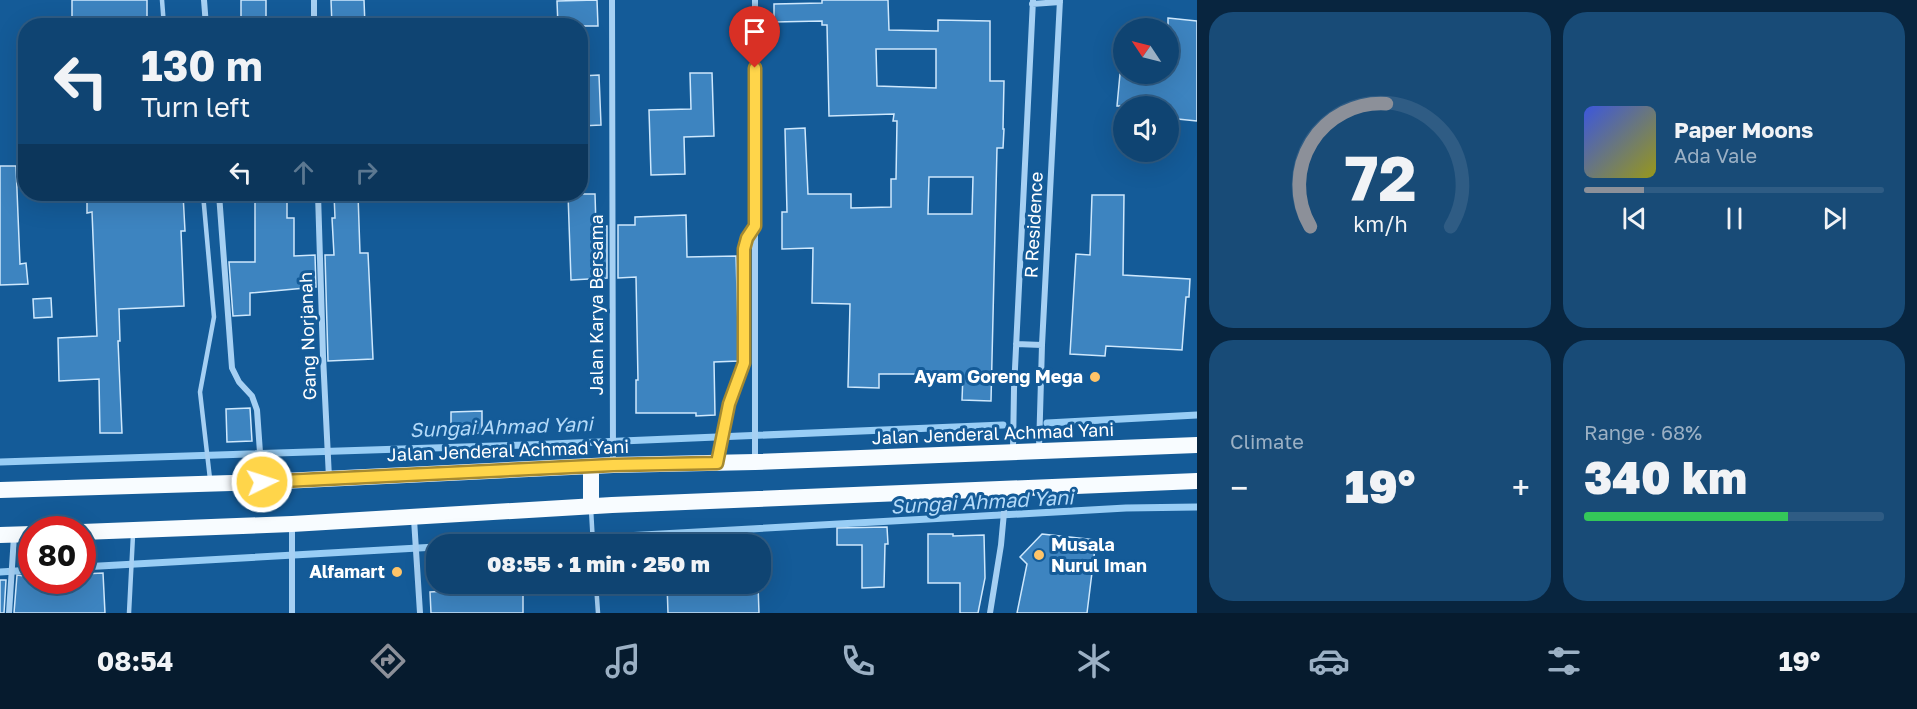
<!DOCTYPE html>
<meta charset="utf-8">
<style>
:root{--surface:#0f4472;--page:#184b77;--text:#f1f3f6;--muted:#9bb0c4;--line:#2f5c84;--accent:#8c9099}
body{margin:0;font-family:"Golos Text",sans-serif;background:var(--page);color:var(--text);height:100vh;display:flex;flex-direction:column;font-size:22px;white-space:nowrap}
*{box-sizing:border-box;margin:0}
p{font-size:20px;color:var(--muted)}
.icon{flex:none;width:33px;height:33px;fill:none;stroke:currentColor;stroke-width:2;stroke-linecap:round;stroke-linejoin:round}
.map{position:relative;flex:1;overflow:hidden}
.sheet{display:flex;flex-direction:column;gap:12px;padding:12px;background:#08253f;width:720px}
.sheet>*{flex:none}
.guide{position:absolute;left:18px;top:18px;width:570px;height:183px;border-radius:24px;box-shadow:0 6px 24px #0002,0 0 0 2px var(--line);background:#0f4472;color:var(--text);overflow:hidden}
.needle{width:39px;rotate:305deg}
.fabs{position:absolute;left:1113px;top:18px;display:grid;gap:12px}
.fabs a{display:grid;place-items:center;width:66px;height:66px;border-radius:50%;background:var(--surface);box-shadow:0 6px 24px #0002,0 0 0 2px var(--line);font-size:30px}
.speed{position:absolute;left:18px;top:516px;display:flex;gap:12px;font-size:30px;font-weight:700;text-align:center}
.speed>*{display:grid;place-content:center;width:78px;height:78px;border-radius:50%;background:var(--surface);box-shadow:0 6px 24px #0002,0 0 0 2px var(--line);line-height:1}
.speed .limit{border:9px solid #d22;background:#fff;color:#111}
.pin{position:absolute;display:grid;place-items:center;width:51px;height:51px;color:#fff;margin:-62px -26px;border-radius:50% 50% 50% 0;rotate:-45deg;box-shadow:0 0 6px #0007}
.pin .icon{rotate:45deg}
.me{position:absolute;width:66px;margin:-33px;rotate:86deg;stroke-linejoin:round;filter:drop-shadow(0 0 4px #0008)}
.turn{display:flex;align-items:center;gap:21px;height:126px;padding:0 24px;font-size:27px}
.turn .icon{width:78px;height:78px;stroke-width:2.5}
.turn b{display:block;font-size:42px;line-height:51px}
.lanes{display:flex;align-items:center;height:57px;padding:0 24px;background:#0003;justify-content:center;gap:30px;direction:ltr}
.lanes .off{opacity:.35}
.big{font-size:45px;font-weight:800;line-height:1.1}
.sheet .widget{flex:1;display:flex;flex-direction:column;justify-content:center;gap:9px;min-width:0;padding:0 21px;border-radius:24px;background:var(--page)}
.sheet .dial{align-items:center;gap:0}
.dial svg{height:156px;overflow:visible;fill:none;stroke:var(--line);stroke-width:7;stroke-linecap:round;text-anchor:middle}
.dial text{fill:var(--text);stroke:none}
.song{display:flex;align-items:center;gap:18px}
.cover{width:72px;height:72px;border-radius:9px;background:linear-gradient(135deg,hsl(230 70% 55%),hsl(60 70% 35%))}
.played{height:6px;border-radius:3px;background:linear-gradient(90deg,var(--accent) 20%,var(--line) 20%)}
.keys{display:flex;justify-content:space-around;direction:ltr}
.heat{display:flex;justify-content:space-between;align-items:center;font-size:33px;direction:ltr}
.charge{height:9px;border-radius:4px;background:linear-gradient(90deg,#34c759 68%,var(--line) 0)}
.sheet .tiles{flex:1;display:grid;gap:12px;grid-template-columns:repeat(2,1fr)}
.trip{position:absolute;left:426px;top:534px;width:345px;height:60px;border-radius:24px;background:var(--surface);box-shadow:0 6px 24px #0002,0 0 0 2px var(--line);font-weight:800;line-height:60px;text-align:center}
.tab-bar{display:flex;height:96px;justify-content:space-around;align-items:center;background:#061b2e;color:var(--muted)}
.tab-bar .icon{width:42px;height:42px}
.tab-bar .active{color:var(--accent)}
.tab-bar b{font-size:27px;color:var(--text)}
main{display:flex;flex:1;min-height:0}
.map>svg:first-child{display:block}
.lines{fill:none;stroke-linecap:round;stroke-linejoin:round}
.stream{stroke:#98cdf5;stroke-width:7}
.building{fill:#3d84c0;stroke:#cee8fd;stroke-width:1.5;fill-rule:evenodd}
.service{stroke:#a6d0f3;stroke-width:4.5}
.minor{stroke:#a6d0f3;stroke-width:6}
.trunk{stroke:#f8fcff;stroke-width:16}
.route-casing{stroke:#a68a30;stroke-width:15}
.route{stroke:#ffd54a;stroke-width:10}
.poi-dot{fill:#ffc468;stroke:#145b98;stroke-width:2}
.labels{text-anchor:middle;stroke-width:6;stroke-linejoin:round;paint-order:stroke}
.street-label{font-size:18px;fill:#fff;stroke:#145b98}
.poi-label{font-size:18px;font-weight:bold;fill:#fff;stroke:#145b98;text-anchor:end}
.water-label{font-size:20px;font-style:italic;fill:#b3daf9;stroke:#145b98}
</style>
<main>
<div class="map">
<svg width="1197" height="613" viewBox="0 0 1197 613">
<rect width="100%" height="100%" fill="#145b98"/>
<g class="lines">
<path class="stream" d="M1047 423 1197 415
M0 462 527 445 1003 425
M481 544 1126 508 1197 507
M82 567 436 547
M0 572 32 570"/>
</g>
<path class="building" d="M72 0H147V26H72Z
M241 0H266V26H241Z
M331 0H364L365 26H332Z
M597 0 598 26H558L557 1Z
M822 0H888L889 30 938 31V20L990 21V81H1004L1003 129H1004L1003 148H997L991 401 962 400 963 374H879V388L848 387 850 304 812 303 813 248 782 249V212H787L785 129 805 128 808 194H851V208L891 207V179H896L897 121H893L894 114 829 116 827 25H822V21L774 22V4L822 3ZM876 49H936V88L877 86ZM929 177H973L972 214H928Z
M1168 18 1197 21V121L1168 118V106H1117L1120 74H1168Z
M690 73H712L714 136 684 137 685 174 651 175 649 110 691 109Z
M599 75 601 125 580 126V76Z
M0 166H16L20 264 26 263 28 284 0 285Z
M87 194H110V196L183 194 185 231H181L184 306 119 309 120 341H118L122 433H100L99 379 59 381 58 338 97 336 92 212 87 213Z
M255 194H287V218H294V256L315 255 316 287 250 293V315L233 316 229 262H255Z
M334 194H358L360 253H368L373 359 328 361 325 255H334L332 218H335Z
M568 194H595L596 227 607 226V278L571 280Z
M1092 195H1124L1123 275 1190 279 1189 297H1186L1182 350 1106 346 1105 356 1070 354 1076 254 1090 255Z
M686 215 687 257 736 256 739 361 714 362 715 415 696 416V413H636V380H638L636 277 618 278V225H635V217Z
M51 298 52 317 34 318 33 299Z
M250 408 252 441 227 442 226 409Z
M482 411V433L451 434V412Z
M887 527 888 544H885L884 587 862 588V545H837V528Z
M928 534H953V536L984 535 985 578 978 613H960V583H928Z
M1042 534 1096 540 1087 613H1017L1027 564 1020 557Z
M103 573 105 613H14L17 575 32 577V580H82V574Z
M0 580H6L4 613H0Z
M492 584H523V613H431L430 592 492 588Z
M667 584H758L759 613H668Z"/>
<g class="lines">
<path class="service" d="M162 0 164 26
M203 194 214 317 200 392 210 479
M718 461 729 404 744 363V249L747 238 754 227
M591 509 593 544
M596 584 598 613
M129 613 133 535"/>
<path class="minor" d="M204 0 206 26
M314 0V26
M612 0 613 465
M1032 4 1060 2
M219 194 232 368 239 382 252 396 257 410 262 481
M318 194 323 356 329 478
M1016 344 1042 345
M1039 449 1042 345 1060 0
M1013 450 1014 389 1033 0
M755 461V0
M414 519 420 613
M9 613 14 536
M292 613V527
M990 613 1001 545 1006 491"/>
<path class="trunk" d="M591 466V506
M0 490 262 482 613 465 755 462 1197 445
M82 532 292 524 612 505 1197 481
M0 535 32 534"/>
</g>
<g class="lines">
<g class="route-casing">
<path id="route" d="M262 482 613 465 717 463 729 404 744 363V249L747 238 755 226V68"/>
</g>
<use href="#route" class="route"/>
</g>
<g class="poi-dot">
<circle cx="1095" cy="377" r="6"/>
<circle cx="1039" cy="555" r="6"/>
<circle cx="397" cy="572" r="6"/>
</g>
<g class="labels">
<g class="street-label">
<text transform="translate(1034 225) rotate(-87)" y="6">R Residence</text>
<text transform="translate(597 305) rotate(-90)" y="6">Jalan Karya Bersama</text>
<text transform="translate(308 336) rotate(-92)" y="6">Gang Norjanah</text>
<text transform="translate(993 434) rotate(-2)" y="6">Jalan Jenderal Achmad Yani</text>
<text transform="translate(508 451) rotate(-2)" y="6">Jalan Jenderal Achmad Yani</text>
</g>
<g class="poi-label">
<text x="1083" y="383">Ayam Goreng Mega</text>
<text x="1051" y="551" text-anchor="start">Musala<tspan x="1051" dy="21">Nurul Iman</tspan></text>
<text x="385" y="578">Alfamart</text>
</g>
<g class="water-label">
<text transform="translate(501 427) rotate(-2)" y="7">Sungai Ahmad Yani</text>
<text transform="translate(982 502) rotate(-3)" y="7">Sungai Ahmad Yani</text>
</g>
</g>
</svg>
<div class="fabs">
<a><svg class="needle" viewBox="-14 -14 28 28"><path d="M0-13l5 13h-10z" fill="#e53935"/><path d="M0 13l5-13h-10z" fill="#9bb0c4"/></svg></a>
<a><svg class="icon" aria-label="sound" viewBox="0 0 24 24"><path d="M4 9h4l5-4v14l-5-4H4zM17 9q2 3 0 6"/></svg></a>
</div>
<div class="speed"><div class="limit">80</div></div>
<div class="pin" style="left:755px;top:68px;background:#d93025"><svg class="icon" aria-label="arrive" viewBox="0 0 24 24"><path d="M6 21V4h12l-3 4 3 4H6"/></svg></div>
<svg class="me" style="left:262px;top:482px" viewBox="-20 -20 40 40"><circle r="17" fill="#ffd54a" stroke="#fff" stroke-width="3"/><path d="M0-11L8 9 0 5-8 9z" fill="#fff"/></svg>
<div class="trip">08:55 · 1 min · 250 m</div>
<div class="guide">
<div class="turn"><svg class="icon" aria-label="left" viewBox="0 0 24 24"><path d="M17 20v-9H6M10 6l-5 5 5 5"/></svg><div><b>130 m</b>Turn left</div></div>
<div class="lanes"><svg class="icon" aria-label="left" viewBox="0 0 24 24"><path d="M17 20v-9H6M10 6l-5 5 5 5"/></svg><svg class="icon off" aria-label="ahead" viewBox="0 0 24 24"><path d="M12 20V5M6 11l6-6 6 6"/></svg><svg class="icon off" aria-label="right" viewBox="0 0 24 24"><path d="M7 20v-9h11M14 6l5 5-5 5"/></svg></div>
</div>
</div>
<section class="sheet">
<div class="tiles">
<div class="widget dial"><svg viewBox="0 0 100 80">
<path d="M14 69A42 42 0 1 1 86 69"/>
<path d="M14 69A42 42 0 0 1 53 6" stroke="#8c9099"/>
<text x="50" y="56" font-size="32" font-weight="700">72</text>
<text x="50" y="72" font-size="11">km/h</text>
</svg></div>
<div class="widget">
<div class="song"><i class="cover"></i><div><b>Paper Moons</b><p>Ada Vale</p></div></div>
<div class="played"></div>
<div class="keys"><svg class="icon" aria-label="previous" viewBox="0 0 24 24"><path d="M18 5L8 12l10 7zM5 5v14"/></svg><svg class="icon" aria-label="pause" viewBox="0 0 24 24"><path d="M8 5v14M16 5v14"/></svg><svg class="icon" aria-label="next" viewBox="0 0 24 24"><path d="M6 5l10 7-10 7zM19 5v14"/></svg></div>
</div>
<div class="widget"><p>Climate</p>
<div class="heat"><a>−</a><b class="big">19°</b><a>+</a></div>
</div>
<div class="widget"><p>Range · 68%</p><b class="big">340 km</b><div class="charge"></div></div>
</div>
</section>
</main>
<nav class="tab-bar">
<b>08:54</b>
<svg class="icon active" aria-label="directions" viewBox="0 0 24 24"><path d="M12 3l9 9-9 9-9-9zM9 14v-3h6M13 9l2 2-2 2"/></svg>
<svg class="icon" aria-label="music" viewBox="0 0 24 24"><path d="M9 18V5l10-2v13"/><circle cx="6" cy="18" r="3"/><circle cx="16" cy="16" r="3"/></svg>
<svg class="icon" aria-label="phone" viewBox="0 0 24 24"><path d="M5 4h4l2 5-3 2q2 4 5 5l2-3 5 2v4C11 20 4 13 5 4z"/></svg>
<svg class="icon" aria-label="climate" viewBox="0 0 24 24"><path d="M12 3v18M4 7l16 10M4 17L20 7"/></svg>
<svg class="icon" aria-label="car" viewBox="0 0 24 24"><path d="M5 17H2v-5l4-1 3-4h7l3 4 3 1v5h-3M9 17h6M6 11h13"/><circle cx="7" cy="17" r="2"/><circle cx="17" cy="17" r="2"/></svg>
<svg class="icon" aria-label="filters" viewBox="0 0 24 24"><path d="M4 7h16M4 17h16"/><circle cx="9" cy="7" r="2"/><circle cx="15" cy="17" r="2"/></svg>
<b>19°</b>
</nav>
